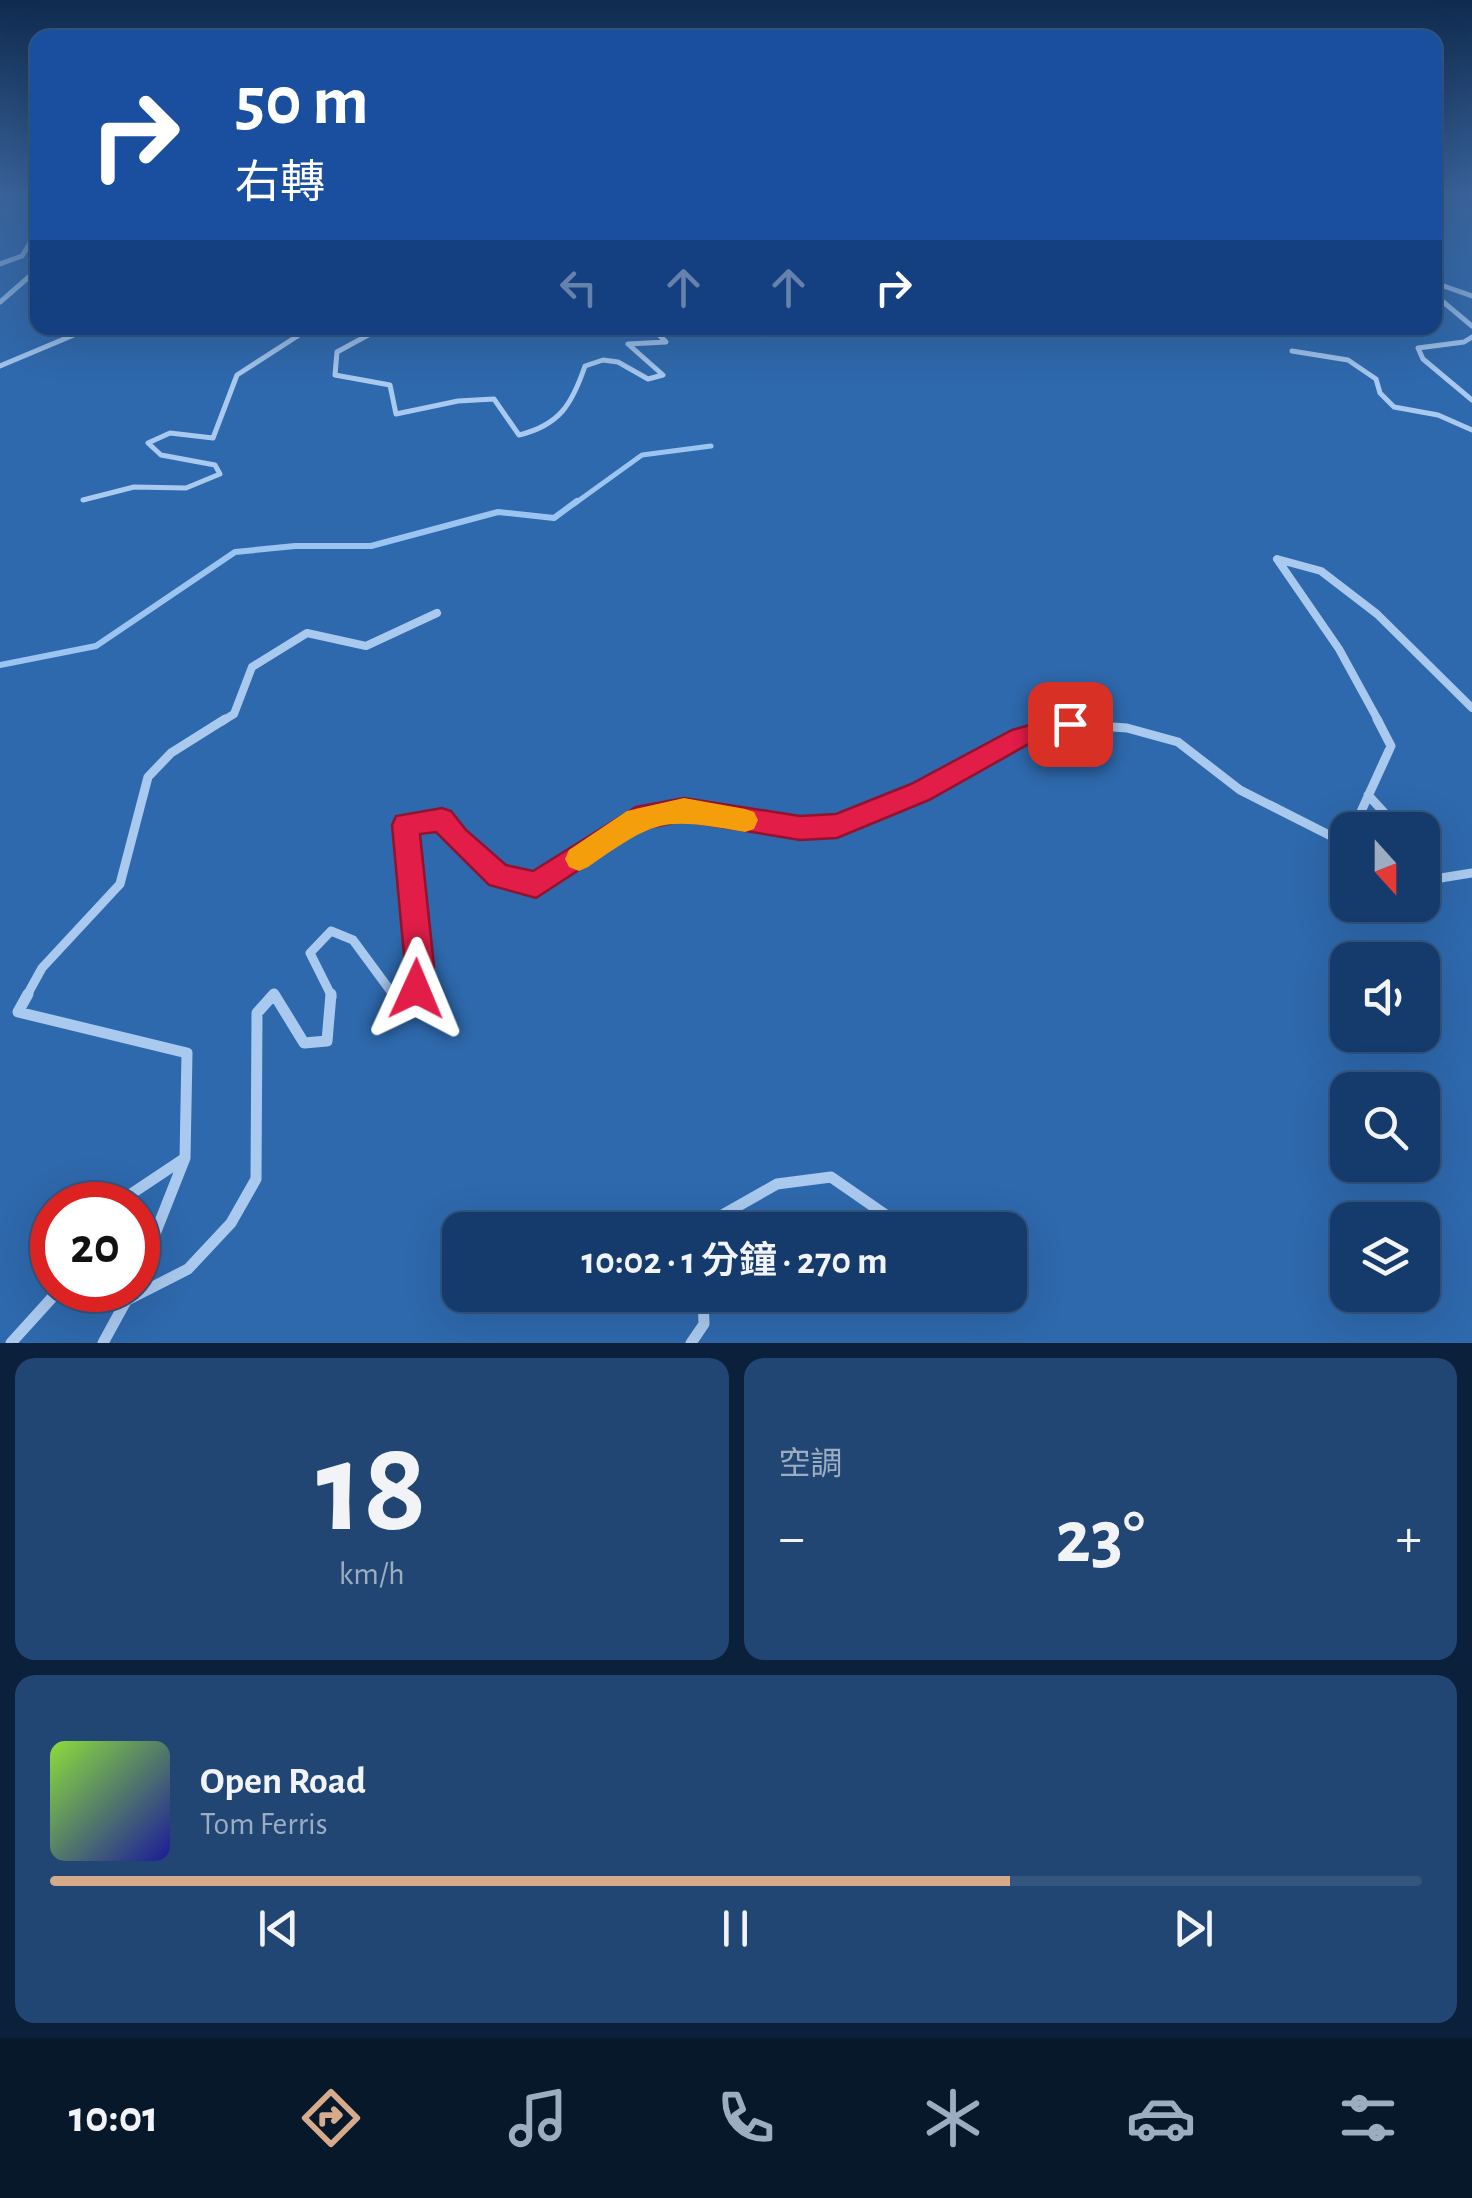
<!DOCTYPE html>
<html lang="zh-TW">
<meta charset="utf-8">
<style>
:root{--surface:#143b6b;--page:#214673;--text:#f1f3f6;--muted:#9dadc1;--line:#33557e;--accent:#d6ab8b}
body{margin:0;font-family:"Alegreya Sans","Noto Sans TC",sans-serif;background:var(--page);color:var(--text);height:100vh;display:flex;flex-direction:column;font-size:38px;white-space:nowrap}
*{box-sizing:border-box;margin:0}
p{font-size:32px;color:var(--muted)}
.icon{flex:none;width:55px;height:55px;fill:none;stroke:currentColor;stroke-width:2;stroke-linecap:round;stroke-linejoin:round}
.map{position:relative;height:1343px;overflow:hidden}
.details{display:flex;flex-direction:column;gap:15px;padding:15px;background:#0b203b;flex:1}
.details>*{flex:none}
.top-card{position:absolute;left:30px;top:30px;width:1412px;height:305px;border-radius:20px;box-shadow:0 10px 40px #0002,0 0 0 2px var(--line);background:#1a4fa0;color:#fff;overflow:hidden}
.needle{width:65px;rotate:159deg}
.fabs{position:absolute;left:1330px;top:812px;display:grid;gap:20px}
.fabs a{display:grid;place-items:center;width:110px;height:110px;border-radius:20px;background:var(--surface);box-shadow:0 10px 40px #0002,0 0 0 2px var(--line);font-size:50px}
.speed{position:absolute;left:30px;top:1182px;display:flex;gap:20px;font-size:50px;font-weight:700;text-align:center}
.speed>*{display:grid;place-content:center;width:130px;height:130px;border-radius:50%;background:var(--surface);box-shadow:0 10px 40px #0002,0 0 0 2px var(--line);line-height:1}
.speed .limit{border:15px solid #d22;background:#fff;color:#111}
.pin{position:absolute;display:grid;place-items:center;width:85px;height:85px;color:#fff;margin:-42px;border-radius:20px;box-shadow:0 5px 15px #0006}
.me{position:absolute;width:110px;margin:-55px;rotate:1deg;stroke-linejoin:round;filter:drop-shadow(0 0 8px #0008)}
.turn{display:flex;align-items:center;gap:35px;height:210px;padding:0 40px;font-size:45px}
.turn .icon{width:130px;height:130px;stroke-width:2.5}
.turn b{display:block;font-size:70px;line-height:85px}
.lanes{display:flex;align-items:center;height:95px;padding:0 40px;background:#0003;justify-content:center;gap:50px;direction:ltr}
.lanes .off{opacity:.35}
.big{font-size:75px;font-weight:600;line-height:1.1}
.details .tile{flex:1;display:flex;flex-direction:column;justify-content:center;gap:15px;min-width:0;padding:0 35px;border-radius:20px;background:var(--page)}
.details .dial{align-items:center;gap:0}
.dial b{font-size:130px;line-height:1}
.song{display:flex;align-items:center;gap:30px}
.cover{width:120px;height:120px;border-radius:15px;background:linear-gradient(135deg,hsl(90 70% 55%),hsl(240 70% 35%))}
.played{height:10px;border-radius:5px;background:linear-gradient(90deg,var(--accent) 70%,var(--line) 70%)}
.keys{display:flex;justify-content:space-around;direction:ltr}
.heat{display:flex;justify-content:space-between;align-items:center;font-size:55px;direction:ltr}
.details .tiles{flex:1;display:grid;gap:15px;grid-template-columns:1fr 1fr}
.tile:last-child{grid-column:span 2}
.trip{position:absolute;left:442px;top:1212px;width:585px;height:100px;border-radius:20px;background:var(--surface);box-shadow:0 10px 40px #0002,0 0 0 2px var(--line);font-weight:600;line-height:100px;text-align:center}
.dock{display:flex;height:160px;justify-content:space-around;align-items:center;background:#08182b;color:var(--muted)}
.dock .icon{width:70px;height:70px}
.dock .selected{color:var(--accent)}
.dock b{font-size:45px;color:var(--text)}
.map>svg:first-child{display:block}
.green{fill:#2e69ad;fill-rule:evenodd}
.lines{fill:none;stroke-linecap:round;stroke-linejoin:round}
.stream-far1{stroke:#9cc4f0;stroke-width:5}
.stream{stroke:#9cc4f0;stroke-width:6}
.service-far3{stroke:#a9c9ee;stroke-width:5}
.service-far2{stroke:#a9c9ee;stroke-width:8}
.service-far1{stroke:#a9c9ee;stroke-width:9}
.service{stroke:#a9c9ee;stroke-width:11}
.route{fill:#e11d48;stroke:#92132f;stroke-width:2.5}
.slow{fill:#f59e0b}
</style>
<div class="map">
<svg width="1472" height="1343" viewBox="0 0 1472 1343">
<rect width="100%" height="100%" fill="#1b4f8f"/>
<path class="green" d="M0 193H37L38 328H1435V193H1472V1343H0ZM1348 830H1422V905H1348ZM1348 960H1422V1035H1348ZM1348 1090H1422V1165H1348ZM52 1205H138V1290H52ZM1348 1220H1422V1295H1348ZM460 1230H1010V1295H460Z"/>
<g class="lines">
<path class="stream-far1" d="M574 504 642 455 711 446"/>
<path class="stream" d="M0 665 96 646 235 552 295 546H371L498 512 554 518 577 501"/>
<path class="service-far3" d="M0 264 22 256 30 243
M1435 283 1472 296
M1435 295 1472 326
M0 302 38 269
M381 328 337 352 335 375 390 385 396 414 458 401 494 399 519 435C560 425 572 404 585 366L603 360 618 362 648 379 663 375 628 344 666 342 652 328
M452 328H467
M1472 337 1464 342 1418 348 1423 359 1472 400
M1292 351 1348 360 1376 379 1380 393 1394 407 1438 415 1472 430
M0 366 88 329 106 328
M83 500 134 487 186 488 220 474 215 465 161 455 148 443 170 433 213 438 237 375 310 328"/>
<path class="service-far2" d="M221 722 234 714 252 667 307 633 366 646 437 613
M1379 722 1339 649 1277 559 1321 571 1377 614 1472 708"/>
<path class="service-far1" d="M1368 795 1400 830
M1422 881 1472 873
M26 997 42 968 120 884 148 777 171 753 225 719
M271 997H276
M332 997 310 953 331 931 353 940 395 997
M395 997 416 989 419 965 406 825 442 819 482 862 536 885 636 819 684 809 800 828 837 826 920 792 1021 737 1070 724 1127 728 1178 742 1240 790 1331 836 1359 816 1391 746 1377 719"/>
<path class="service" d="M28 994 18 1012 187 1053 185 1158
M274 994 304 1043 327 1041 331 994
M393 994H402
M123 1205 131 1194 185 1158 138 1277
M713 1230 717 1218 777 1184 831 1177 893 1220
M129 1299 188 1269 231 1223 256 1179 257 1013 274 994
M11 1343 59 1290
M103 1343 132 1290
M691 1343 704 1324 703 1295"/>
</g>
<linearGradient id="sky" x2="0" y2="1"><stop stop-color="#0f2b4f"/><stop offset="0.51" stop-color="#39639b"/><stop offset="1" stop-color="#39639b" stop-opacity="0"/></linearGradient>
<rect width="1472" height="381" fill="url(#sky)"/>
<path class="route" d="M1070 714 1078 717 1082 724 1078 731 1027 745 929 800 837 838 800 840 684 821 642 829 536 898 489 885 436 832 420 834 434 966 427 1000 416 1004 406 1000 401 989 405 966 392 825 396 816 442 808 451 811 466 830 506 865 533 871 636 807 684 798 800 816 836 814 911 784 1012 730Z"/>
<path class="slow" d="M684 798 745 809 754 812 758 820 754 829 745 832C661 817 657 819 588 867L579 871 569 867 565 859 569 850 627 811Z"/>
</svg>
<div class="fabs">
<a><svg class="needle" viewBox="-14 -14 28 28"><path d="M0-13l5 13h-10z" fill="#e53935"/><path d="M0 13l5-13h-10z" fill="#9dadc1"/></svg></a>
<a><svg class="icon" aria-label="sound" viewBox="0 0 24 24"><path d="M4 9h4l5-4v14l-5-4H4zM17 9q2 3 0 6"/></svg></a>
<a><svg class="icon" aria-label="search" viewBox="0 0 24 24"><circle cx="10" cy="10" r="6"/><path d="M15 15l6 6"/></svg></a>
<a><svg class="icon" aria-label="layers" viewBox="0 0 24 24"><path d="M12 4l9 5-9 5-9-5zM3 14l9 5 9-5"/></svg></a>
</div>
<div class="speed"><div class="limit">20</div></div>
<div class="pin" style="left:1070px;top:724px;background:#d93025"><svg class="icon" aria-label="arrive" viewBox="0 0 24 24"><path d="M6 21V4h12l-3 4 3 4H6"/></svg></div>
<svg class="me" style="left:416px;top:989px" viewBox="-20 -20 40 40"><path d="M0-17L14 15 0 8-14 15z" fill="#e11d48" stroke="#fff" stroke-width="4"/></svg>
<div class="trip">10:02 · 1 分鐘 · 270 m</div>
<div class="top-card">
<div class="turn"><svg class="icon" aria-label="right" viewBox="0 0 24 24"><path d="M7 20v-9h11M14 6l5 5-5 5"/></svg><div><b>50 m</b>右轉</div></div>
<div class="lanes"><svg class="icon off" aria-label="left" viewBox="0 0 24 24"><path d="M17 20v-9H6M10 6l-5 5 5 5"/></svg><svg class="icon off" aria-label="ahead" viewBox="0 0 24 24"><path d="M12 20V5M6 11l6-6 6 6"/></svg><svg class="icon off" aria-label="ahead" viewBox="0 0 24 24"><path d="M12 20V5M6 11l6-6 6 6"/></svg><svg class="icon" aria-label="right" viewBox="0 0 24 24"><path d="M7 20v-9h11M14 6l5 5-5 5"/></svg></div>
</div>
</div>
<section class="details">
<div class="tiles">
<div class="tile dial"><b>18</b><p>km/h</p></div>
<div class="tile"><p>空調</p>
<div class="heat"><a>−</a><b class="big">23°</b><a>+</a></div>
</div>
<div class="tile">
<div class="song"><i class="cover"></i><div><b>Open Road</b><p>Tom Ferris</p></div></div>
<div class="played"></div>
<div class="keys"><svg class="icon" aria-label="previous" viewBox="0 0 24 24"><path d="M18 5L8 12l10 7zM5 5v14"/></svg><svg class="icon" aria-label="pause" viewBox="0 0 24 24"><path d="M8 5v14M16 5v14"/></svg><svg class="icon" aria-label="next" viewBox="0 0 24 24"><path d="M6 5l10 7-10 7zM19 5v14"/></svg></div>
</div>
</div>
</section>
<nav class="dock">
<b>10:01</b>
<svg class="icon selected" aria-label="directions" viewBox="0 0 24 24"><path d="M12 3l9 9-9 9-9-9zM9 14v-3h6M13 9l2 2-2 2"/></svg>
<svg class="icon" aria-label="music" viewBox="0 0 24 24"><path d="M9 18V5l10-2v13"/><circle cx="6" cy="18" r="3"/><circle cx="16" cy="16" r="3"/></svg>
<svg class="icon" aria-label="phone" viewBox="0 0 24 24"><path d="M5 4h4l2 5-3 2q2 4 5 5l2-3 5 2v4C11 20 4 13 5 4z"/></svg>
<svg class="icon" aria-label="climate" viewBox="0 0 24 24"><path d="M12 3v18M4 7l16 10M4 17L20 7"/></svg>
<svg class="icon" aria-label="car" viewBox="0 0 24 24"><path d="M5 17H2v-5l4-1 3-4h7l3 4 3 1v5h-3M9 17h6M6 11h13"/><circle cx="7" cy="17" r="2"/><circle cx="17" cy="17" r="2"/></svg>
<svg class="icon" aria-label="filters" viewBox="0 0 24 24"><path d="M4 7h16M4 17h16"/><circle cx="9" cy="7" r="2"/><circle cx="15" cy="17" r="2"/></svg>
</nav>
